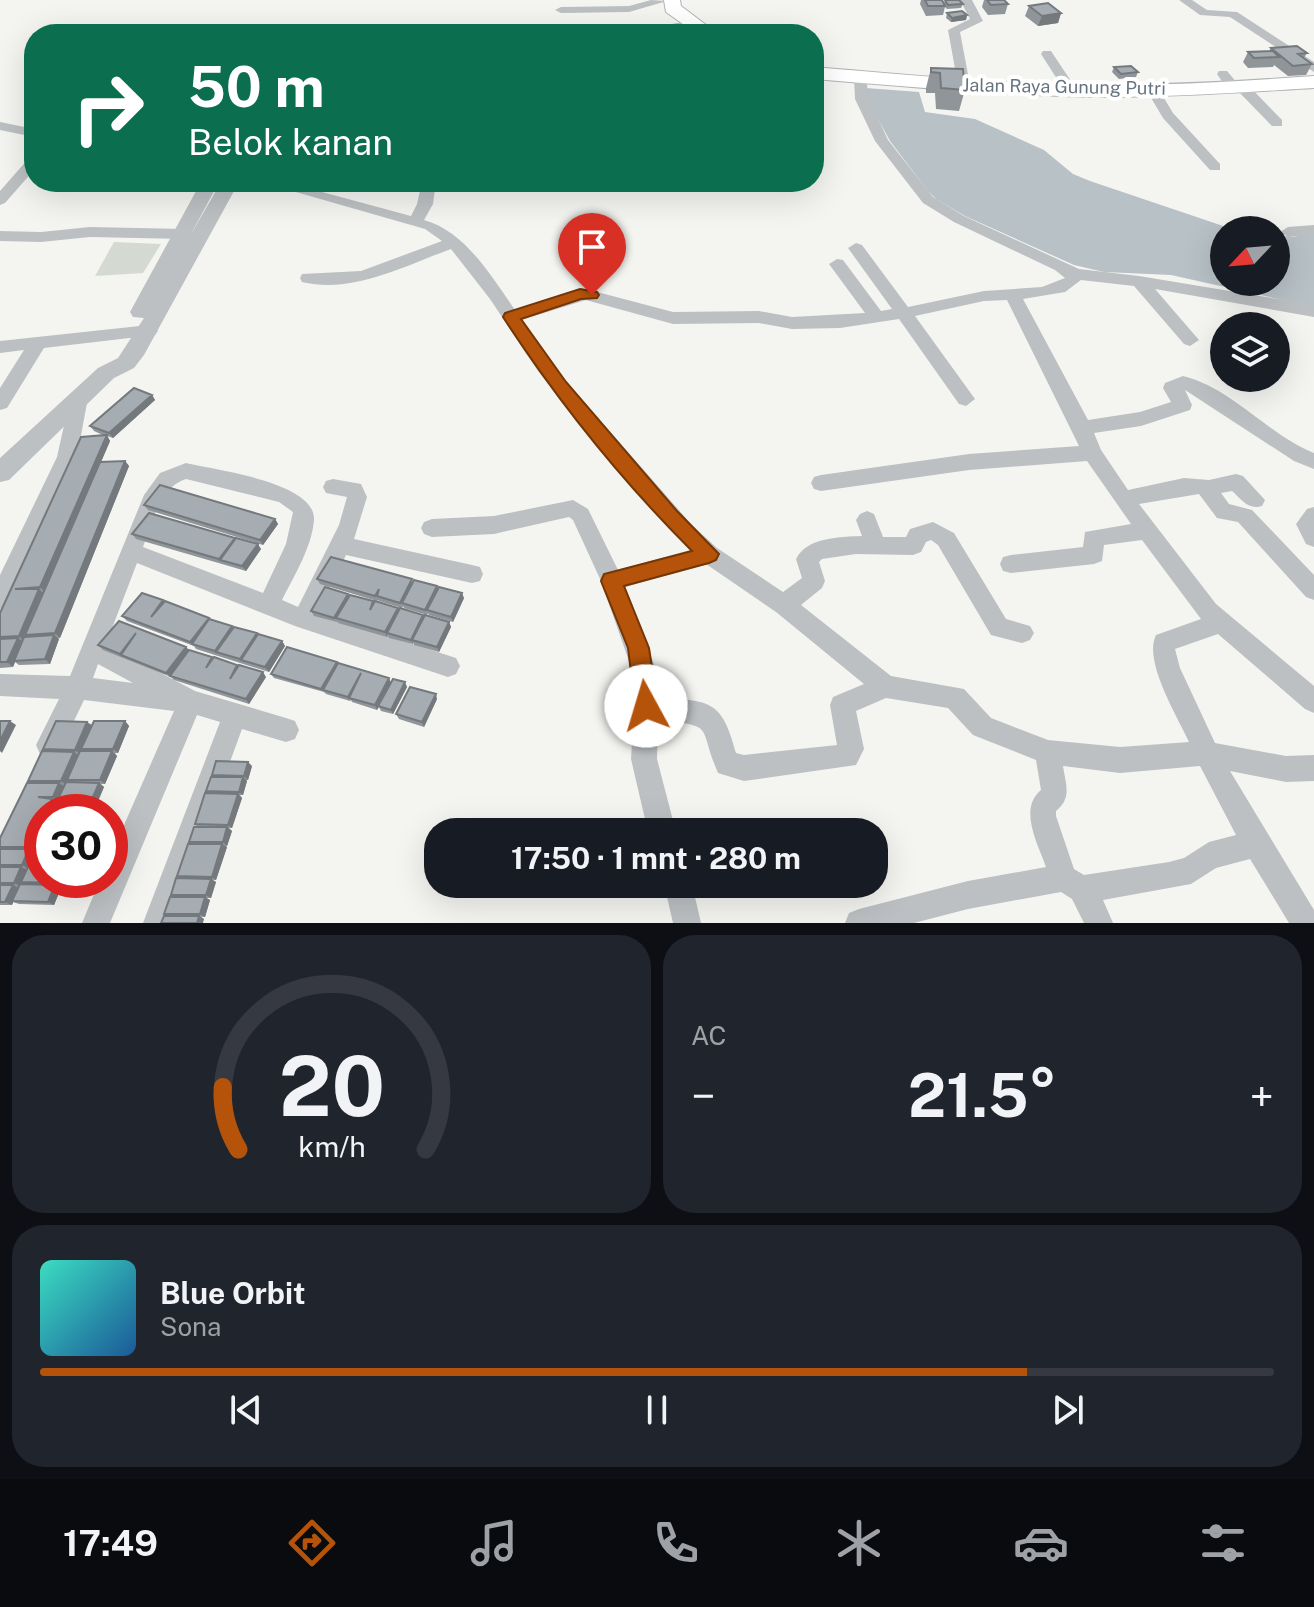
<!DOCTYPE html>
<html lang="id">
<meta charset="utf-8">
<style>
:root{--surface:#171b24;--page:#20242c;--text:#f1f3f6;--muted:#9ea1a6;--line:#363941;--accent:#b45309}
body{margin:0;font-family:"Public Sans",sans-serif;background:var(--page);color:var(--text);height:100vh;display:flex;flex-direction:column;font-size:30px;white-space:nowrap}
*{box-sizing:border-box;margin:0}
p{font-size:26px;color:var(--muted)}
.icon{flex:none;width:44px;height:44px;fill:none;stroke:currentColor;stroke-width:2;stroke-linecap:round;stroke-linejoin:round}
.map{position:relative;height:923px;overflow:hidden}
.sheet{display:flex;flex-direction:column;gap:12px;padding:12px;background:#0d0f14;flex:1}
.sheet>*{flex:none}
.banner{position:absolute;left:24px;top:24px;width:800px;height:168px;border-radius:32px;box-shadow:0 8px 32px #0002;background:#0b6e4f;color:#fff;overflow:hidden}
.needle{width:52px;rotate:244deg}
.fabs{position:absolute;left:1210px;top:216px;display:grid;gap:16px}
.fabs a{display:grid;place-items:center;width:80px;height:80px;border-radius:50%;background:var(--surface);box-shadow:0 8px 32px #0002;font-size:40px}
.speed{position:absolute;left:24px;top:794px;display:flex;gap:16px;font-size:40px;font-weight:700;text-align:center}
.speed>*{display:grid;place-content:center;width:104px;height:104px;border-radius:50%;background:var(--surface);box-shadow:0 8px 32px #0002;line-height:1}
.speed .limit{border:12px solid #d22;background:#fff;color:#111}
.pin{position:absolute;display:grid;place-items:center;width:68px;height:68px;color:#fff;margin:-82px -34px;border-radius:50% 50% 50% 0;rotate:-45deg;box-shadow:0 0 8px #0007}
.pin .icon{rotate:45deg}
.me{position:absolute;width:88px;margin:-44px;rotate:354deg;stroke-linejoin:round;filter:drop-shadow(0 0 6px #0008)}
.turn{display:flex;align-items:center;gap:28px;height:168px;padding:0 32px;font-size:36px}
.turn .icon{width:104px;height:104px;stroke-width:2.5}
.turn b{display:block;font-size:56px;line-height:68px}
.big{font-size:60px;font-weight:700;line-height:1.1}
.sheet .card{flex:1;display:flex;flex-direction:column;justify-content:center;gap:12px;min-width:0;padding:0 28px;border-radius:32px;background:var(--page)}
.sheet .dial{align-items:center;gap:0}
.dial svg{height:208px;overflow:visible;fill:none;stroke:var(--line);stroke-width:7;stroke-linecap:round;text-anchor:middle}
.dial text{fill:var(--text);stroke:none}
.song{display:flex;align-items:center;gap:24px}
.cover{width:96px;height:96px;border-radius:12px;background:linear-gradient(135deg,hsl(170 70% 55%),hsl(210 70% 35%))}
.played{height:8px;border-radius:4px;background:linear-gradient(90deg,var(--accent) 80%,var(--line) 80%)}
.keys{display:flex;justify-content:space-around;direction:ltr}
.heat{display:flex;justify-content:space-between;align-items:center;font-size:44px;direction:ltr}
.sheet .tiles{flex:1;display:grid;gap:12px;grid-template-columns:1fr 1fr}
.card:last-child{grid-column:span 2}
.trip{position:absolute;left:424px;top:818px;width:464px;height:80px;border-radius:32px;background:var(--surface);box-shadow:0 8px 32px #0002;font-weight:700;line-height:80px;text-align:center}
.menu{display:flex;height:128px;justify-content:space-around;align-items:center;background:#090b0e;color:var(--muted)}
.menu .icon{width:56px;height:56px}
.menu .selected{color:var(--accent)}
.menu b{font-size:36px;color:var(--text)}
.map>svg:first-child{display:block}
.green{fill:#d4d9d1}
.water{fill:#b7c1c6}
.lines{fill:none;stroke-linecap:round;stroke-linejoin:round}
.primary-casing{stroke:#b0b4b7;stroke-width:2}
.minor{fill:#bcc0c3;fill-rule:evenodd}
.tertiary{fill:#bcc0c3;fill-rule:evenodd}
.primary{fill:#fff;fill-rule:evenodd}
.wall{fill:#8f9599}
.shaded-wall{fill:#74797d}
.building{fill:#a6adb2;stroke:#74797d;stroke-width:2}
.route{fill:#b45309;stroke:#753606;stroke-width:2}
.labels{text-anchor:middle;stroke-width:8;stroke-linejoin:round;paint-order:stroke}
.far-street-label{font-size:18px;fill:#667480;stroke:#fff}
</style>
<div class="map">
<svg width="1314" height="923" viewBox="0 0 1314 923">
<rect width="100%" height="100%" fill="#f4f5f1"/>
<path class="green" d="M114 242 161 244 143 273 95 276Z"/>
<path class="water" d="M866 88 919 92 925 112 975 119 1044 150 1073 174 1090 181 1235 230H1224V282H1276V235L1293 237 1314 233V307L1171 275 1104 272 1074 265 965 216 936 199 928 191 890 141 865 95Z"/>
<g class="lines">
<g class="primary-casing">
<path id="primary" d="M664 0H680L681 6 718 34H697L666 12Z
M814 67C911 75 1009 85 1107 85 1176 85 1245 81 1314 76V88C1245 92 1176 97 1107 97 1009 96 911 87 814 79Z"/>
</g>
<path class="minor" d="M651 0 667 1 629 12 561 13 555 10 561 7 629 6Z
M960 0H972L983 21 960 32 970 85 964 89 958 85 948 30 970 19Z
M1179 0H1192L1207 10 1237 12 1314 62V72L1230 17 1200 15Z
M1043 51H1051L1077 90 1076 93H1066L1041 54Z
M1219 71H1227L1238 84H1247L1282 120V126H1272L1237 90H1228L1217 74Z
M860 74 866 78 869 99 888 140 933 197 964 216 1079 269 1139 276 1314 305V317L1155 289 1199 340 1190 346 1184 344 1134 286 1081 280 1065 292 1023 299 1088 420 1140 412 1171 402 1163 388 1165 383 1183 376C1232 388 1267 434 1314 453V469L1294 461 1185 390 1192 405 1190 410 1141 426 1094 433 1101 450 1128 490 1184 478 1209 480 1236 474 1243 476 1265 500 1262 506C1248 510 1242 500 1232 491L1221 493 1229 504 1252 510 1314 575V600L1306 597 1238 522 1217 518 1199 494 1139 504 1216 604 1314 686V713L1305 709 1218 634 1175 649 1180 668 1215 743 1286 756 1314 755V781L1286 782 1230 771 1314 910V923H1289L1250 859 1216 868 1191 884 1103 900 1113 923H1084L1072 899 1061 892 968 909 914 923H845L849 913 859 909 968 881 1046 867C1038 844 1018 809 1041 790L1036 760 973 735 948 708 886 698 856 711 864 749 856 765 744 781 718 773C697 723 717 728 658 719L657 759 676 832H648L631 759 634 706 631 667 601 581 573 520 569 517 494 534 432 537 424 534 421 528 424 522 432 519 494 516 573 500 588 509 618 570 690 550 538 371 490 299 451 249C404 266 353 294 302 282L300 278 302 274 361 271 442 241 425 229 261 182H285L411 216 417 204 422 182H436L433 204 424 220C465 231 492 277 515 310L586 289 673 312 759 311 792 317 865 313 829 264 837 259 843 260 881 311 892 309 848 248 856 243 862 245 908 307 984 291 1042 287 1065 278 1055 270 954 222 923 203 875 141 855 99 854 78ZM586 300 673 324 759 323 792 329 840 328 899 319 959 404 966 406 975 399 915 316 984 301 1007 300 1079 446 969 454 821 475 814 477 811 483 814 489 821 491 969 470 1087 461 1131 524 1085 532 1083 547 1011 555 1003 557 1000 564 1003 571 1011 573 1094 564 1102 561 1104 545 1142 540 1201 619 1156 635C1143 661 1177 716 1189 742L1120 747 1048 740 991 718 964 689 891 676 801 605 822 588 825 581 819 562 822 559 856 554 913 555 921 552 926 542 931 540 938 545 991 635 1022 643 1030 640 1034 633 1030 626 1006 619 954 533 933 522 910 529 906 537H883L874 514 867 511 860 514 856 520 862 536C840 537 807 537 796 559L802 578 783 592 717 548 692 525 550 363 521 320ZM706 564 776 612 864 684 833 697 830 705 837 745 744 755 736 753C721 697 710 703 657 696L655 667 625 587ZM1063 766 1120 773 1200 766 1236 835 1209 842 1184 858 1169 862 1084 875 1074 869 1056 816V811C1072 798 1066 785 1063 766Z
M1148 88H1158L1173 113 1220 164V170H1210L1163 118 1147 91Z
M0 122 34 129V137L0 130Z
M34 157V170L5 203 0 205V191L29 158Z
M1314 225V235L1288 237 1280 232 1288 227Z
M90 227 184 229 192 234 184 239 90 237 41 242 0 241V231L41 232Z
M149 325 155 327 158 331 155 335 44 348 7 408 0 410V388L24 350 0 353V341Z
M78 396 87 403 77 457 8 606 0 609V575L57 457 69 403Z
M186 463C215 470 316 482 314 520 312 547 294 576 282 600L298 607 339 525 347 497 326 493 323 487 326 481 333 479 361 484 367 497 354 539 472 565 480 567 483 574 480 581 472 583 346 555 317 613 456 658 460 666 456 674 448 677 295 626 137 563 106 644 195 691 286 718 295 721 299 730 295 739 286 742 242 729 171 923H143L220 722 197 715 110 923H82L100 880H110V857L174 711 84 700 58 754 49 757 40 754 36 745 59 699 0 696V674L70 676 144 495 160 473ZM186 479 279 502 293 512 286 544 263 593 143 547C152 524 159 487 186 479ZM98 664 133 683 93 678Z
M1314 507V547L1306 544 1296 524 1307 509Z
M664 884H692L701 923H673Z"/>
<path class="tertiary" d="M693 20 698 21V27L663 34H633L640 30Z
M201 182H219L190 236 221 182H239L144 355 134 368 114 378 9 480 0 482V458L98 368 118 358 144 318 133 317 130 312Z"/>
<use href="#primary" class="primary"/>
</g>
<path class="wall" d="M921 0H942L944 3 945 0 963 4 961 8 947 9 945 7 943 15 926 16 920 4Z
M984 0H1004L1008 4 1005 14 988 15 982 7Z
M1029 6 1061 13 1058 23 1038 26 1025 16Z
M947 13 967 15 966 20 951 22 946 18Z
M1271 48 1307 53 1304 58 1312 64 1306 75 1288 76 1274 65 1273 67 1248 68 1243 62 1248 52 1269 51Z
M1114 67 1138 72 1136 77 1119 79 1112 72Z
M931 68 963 69 965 90 959 111 936 109 935 93H926V88Z
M152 395 155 400 113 438 107 436 110 441 101 462 125 461 129 466 60 638H58L59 639 50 664 19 665 15 662 13 667 0 668V613L105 436 94 431 90 426Z
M144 505 275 519 278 524 263 545 148 510Z
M132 534 236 539 261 549 246 571 136 539Z
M317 579 413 582 437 586 438 588 464 598 453 622 429 615 428 613 427 615 404 608 403 606 402 608 379 601 378 600 377 601 320 584Z
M349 595 399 610 423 615 424 617 449 622 451 627 439 652 414 645V643L413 644 389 638 388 636 387 637 338 623 337 621V622L314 616 311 611Z
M164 602 233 627 282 641 285 646 269 672 196 649 194 646 127 621 122 616Z
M98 645 186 647 189 650 237 665 266 677 249 704 174 680 171 677 103 650Z
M338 664 407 687 393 714 381 711 379 707 377 710 352 702 351 700 350 701 326 694 324 692 274 678 271 674Z
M437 699 424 727 399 719 396 714Z
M125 721 129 726 118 753H115L117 756 105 784H101L104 787 98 801H95L98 802 42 812V880H64L62 886H57L61 888 54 905 19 904 13 902 12 905H0V838L31 783 28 781 45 751 43 749 87 722 92 725Z
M252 766 248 780H246L247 781 243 795H240L242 798 232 828H229L232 831 227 846H225L227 847 216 880H213L216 882 211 898H206L210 900 205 917H201L204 919 168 916 164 914 174 897 171 895 180 878 177 876 191 844 189 842 198 827 195 824 209 793 206 791 213 777 212 775Z"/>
<path class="shaded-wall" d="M1061 13 1058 23 1038 26 1042 16Z
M967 15 966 20 951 22 952 18Z
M152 395 155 400 113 438 109 433Z
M107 435 110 441 45 592 40 587Z
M125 461 129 466 60 638 55 633Z
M275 519 278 524 263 545 260 540Z
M258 544 261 549 246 571 242 566Z
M39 589 44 594 24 641 19 636Z
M462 593 464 598 453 622 451 617Z
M398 608 400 612 387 633V637L385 632Z
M423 615 425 619 412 640 413 644 411 640Z
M209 618 212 622 192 644 194 647 190 642Z
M449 622 451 627 439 652 437 647Z
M54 635 59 639 50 664 45 659Z
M18 638 23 642 13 667 7 662Z
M282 641 285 646 269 672 265 667Z
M186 647 190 652 171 677 166 673Z
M263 672 266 677 249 704 246 699Z
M389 678 391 683 377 710 375 705Z
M405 682 407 687 393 714 391 710Z
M436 694 437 699 424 727 422 722Z
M10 721 16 725 2 753 0 751V741Z
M125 721 129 726 118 753 113 749Z
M87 722 92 726 80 754 75 750Z
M112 751 117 756 105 784 100 780Z
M74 752 79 756 66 785 61 781Z
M248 762 252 766 248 780 244 776Z
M243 777 247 781 243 795 239 792Z
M59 783 65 787 59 801 53 797Z
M99 783 104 787 98 801 93 797Z
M238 794 242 798 232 828 228 825Z
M52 799 58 803 54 812H46Z
M92 799 98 802 94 812H86Z
M42 822V838L36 851 30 847Z
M227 827 232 831 227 846 223 842Z
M222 844 227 847 216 880 212 877Z
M29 849 35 853 28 868 22 865Z
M21 867 27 870 20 886 14 883Z
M211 879 216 882 211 898 206 895Z
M57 880H64L62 886 56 883Z
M13 885 19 888 12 905 5 902Z
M55 885 61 888 54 905 48 902Z
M205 897 210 900 205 917 200 914Z
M199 916 204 919 203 923H197Z"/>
<path class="building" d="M925 0H942L945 6H928Z
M945 0H959L963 4 948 5Z
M987 0H1004L1008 4 991 5Z
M1048 3 1061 13 1042 16 1029 6Z
M962 11 967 15 952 18 947 13Z
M1297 46 1307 53 1298 54 1312 64 1293 66 1271 48Z
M1273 51 1279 57 1254 58 1248 52Z
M1131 66 1138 72 1121 74 1114 67Z
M931 68 963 69 965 90 941 88 940 73 931 72Z
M134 388 152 395 109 433 90 426Z
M107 435 40 587 15 589H39L19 636 0 637V613L81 437Z
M125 461 55 633 25 635 100 462Z
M160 485 275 519 260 540 144 505Z
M149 513 235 538 219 559 132 534Z
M236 538 258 544 242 566 220 560Z
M331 557 412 579 400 603 377 596 379 589 375 596 317 579Z
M414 580 437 586 425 610 402 603Z
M325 587 348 594 334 618 311 611Z
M439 587 462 593 451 617 427 610Z
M142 593 163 600 151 617 165 601 209 618 190 642 122 616Z
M350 595 373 601 370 610 375 601 398 608 385 632 336 618Z
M400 608 423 615 411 640 387 633Z
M425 615 449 622 437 647 412 640Z
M209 619 232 626 215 651 192 644Z
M119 621 186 647 166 673 121 655 136 633 120 654 98 645Z
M234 627 257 633 240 659 216 652Z
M258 634 282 641 265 667 241 660Z
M54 635 45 659 14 661 24 637Z
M18 638 7 662H0V639Z
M287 647 337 662 321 689 271 674Z
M189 650 212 657 206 668 214 657 237 665 230 679 239 665 263 672 246 699 170 676Z
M338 663 389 678 375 705 349 698 361 673 348 697 323 690Z
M393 679 405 682 391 710 378 706Z
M410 687 436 694 422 722 396 714Z
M0 721H10L0 741Z
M56 721 87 722 75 750 43 749Z
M94 721H125L113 749H81Z
M42 751 74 752 61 781H28Z
M80 751H112L100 780H67Z
M216 761 248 762 244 776 212 775Z
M211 777H243L239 792 206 791Z
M66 782 99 783 93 797H79L92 799 86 812H52Z
M27 783H59L53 797H38L52 799 46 812H42V822L30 847H0V838Z
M205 793 238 794 228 825 195 824Z
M194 827H227L223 842H189Z
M42 835V846H37Z
M188 844H222L212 877 177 876Z
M0 849H29L22 865H0Z
M36 849H42V880H57L56 883 21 882Z
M0 867H21L14 883H0Z
M176 878 211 879 206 895H171Z
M20 884 55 885 48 902 12 901Z
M0 885H13L5 902H0Z
M170 897H205L200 914H164Z
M164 916H199L197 923H161Z"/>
<path class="route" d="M580 289 597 292 599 295 597 298 581 299 521 319 566 382 677 511 719 554 716 560 709 563 624 586 649 648 658 706 654 714 646 717 638 714 635 706 628 648 601 581 604 574 612 572 692 551C622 481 557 400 503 317L505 313Z"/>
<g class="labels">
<g class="far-street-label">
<text transform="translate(1064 87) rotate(1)" y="6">Jalan Raya Gunung Putri</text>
</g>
</g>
</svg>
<div class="fabs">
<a><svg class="needle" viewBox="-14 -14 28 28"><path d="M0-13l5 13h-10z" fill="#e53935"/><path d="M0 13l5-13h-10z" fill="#9ea1a6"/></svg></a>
<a><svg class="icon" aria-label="layers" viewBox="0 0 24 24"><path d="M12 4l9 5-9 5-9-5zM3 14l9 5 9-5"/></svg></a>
</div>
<div class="speed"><div class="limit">30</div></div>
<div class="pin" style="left:592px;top:295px;background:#d93025"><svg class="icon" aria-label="arrive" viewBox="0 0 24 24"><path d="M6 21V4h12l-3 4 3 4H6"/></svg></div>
<svg class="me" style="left:646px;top:706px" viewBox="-20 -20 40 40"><circle r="19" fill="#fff"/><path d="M0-13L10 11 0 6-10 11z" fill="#b45309"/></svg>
<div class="trip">17:50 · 1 mnt · 280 m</div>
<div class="banner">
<div class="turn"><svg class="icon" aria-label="right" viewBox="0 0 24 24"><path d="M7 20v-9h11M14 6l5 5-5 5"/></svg><div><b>50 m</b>Belok kanan</div></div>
</div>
</div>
<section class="sheet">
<div class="tiles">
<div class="card dial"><svg viewBox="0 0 100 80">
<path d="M14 69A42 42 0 1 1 86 69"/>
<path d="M14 69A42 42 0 0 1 8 45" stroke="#b45309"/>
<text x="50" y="56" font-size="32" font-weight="700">20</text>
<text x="50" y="72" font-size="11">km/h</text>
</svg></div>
<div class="card"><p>AC</p>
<div class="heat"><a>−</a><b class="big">21.5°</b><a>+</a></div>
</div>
<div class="card">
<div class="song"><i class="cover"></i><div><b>Blue Orbit</b><p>Sona</p></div></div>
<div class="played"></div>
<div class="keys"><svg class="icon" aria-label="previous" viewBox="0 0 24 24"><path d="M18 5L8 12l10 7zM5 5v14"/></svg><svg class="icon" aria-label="pause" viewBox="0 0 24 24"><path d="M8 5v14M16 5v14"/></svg><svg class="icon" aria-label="next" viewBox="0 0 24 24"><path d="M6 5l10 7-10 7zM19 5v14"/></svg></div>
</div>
</div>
</section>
<nav class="menu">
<b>17:49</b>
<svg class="icon selected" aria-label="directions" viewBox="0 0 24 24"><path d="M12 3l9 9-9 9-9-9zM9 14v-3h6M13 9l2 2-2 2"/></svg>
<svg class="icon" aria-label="music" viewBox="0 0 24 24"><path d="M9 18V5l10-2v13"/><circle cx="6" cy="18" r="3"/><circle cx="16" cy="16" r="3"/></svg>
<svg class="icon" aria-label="phone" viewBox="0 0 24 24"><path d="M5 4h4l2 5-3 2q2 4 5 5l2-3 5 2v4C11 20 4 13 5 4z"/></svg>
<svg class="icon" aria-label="climate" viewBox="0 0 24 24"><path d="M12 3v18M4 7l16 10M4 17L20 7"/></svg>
<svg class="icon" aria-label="car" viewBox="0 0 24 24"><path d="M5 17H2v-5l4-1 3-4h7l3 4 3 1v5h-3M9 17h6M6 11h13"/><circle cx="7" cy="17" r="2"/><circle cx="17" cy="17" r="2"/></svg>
<svg class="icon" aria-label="filters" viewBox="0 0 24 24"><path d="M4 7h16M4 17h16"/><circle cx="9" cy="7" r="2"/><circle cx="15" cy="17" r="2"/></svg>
</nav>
